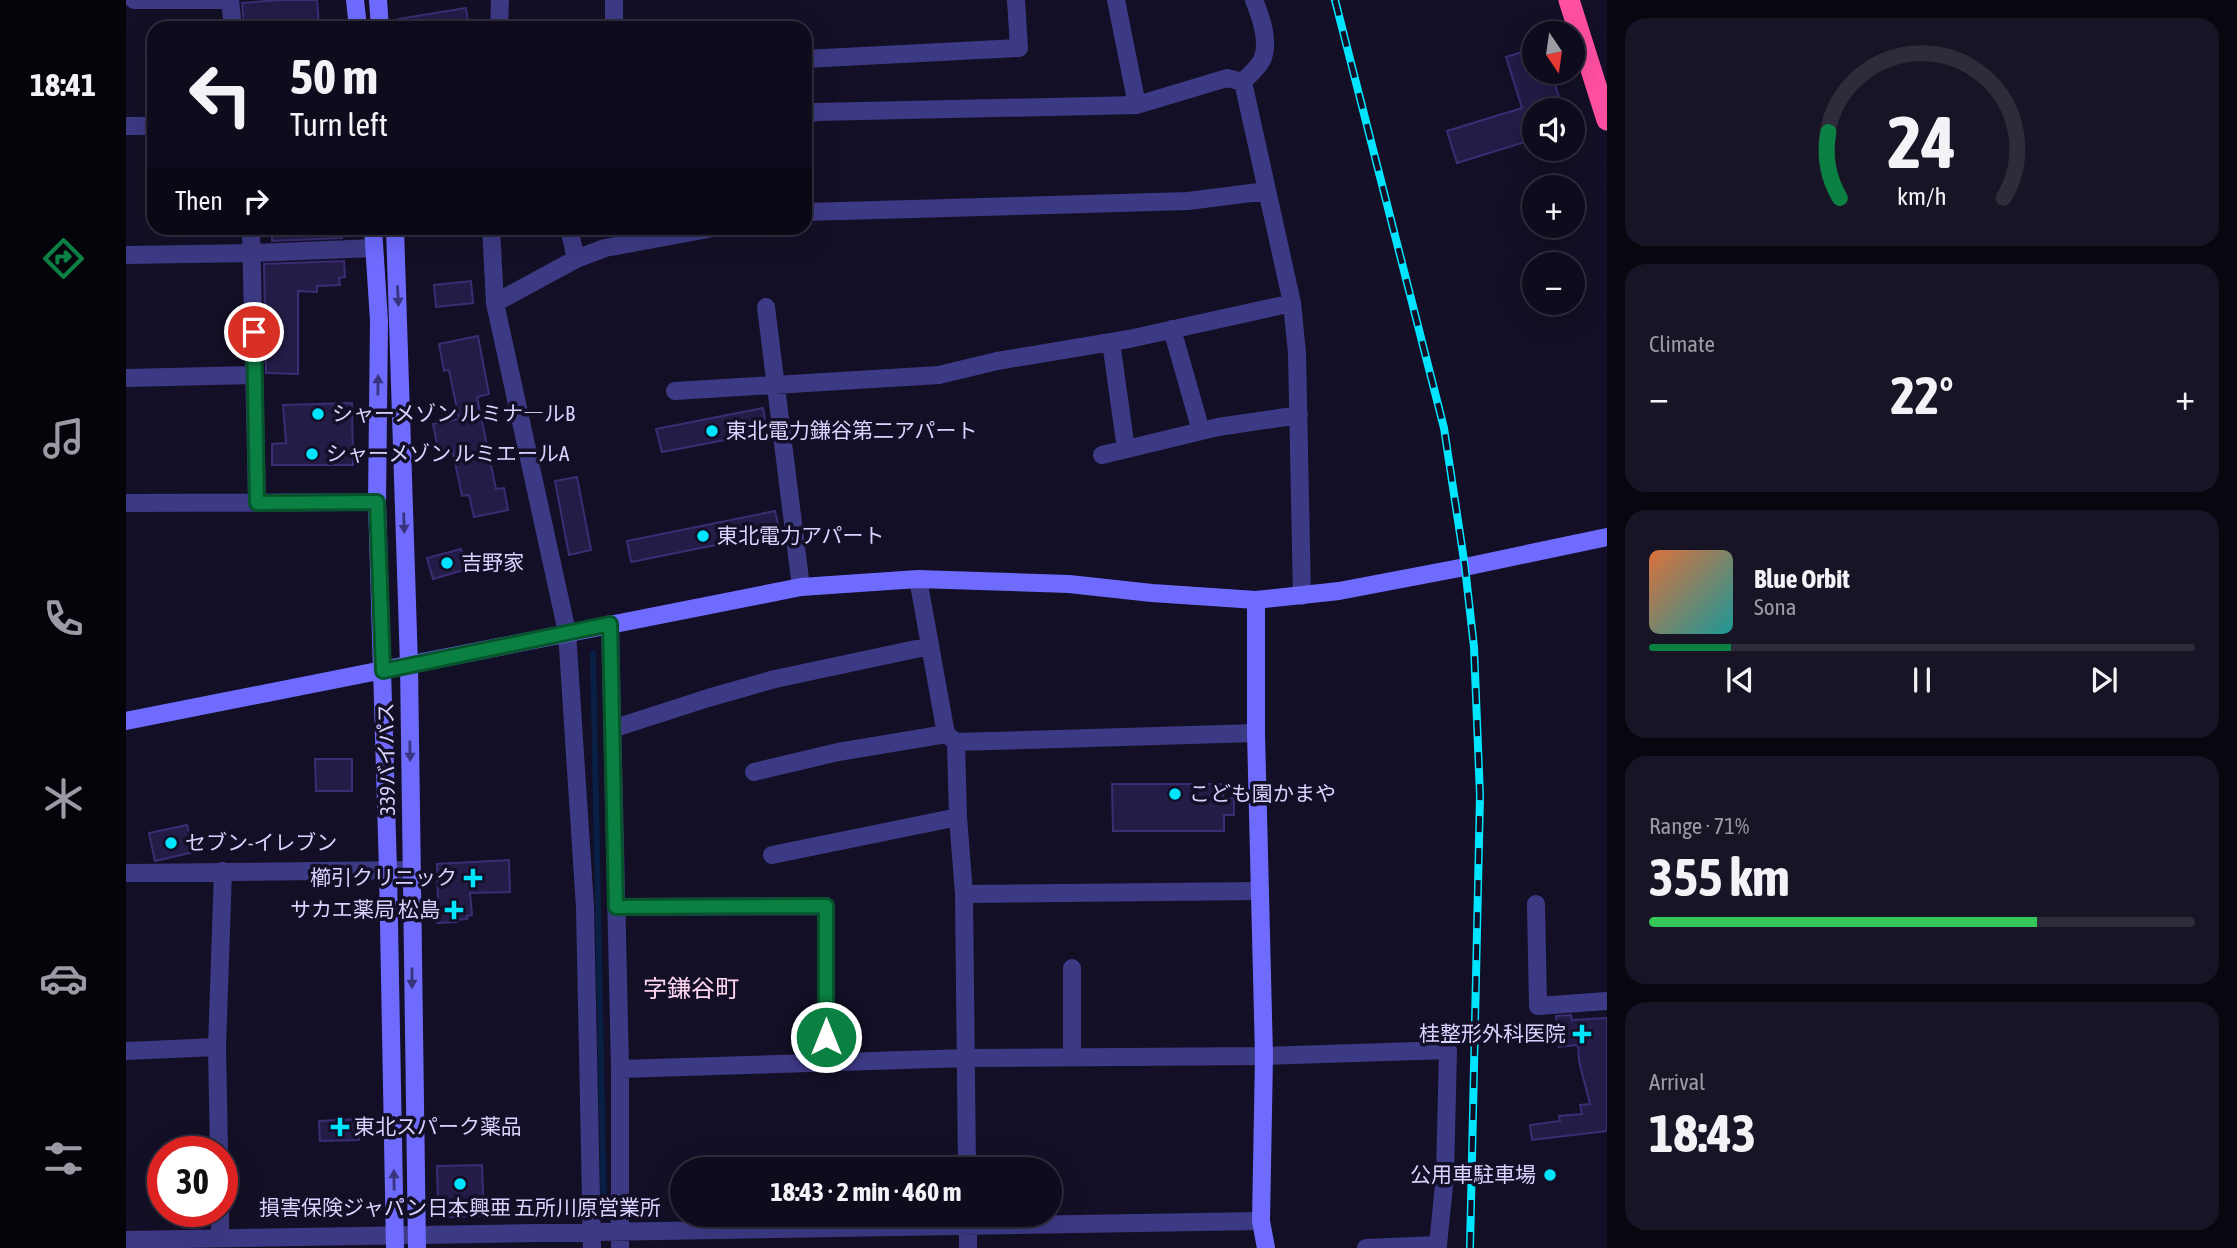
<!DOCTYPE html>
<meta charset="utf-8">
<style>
:root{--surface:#0e0b1c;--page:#171425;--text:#f1f3f6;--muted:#9b9ba3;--line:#2e2b3b;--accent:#0b8043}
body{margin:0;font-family:"Asap Condensed","Noto Sans JP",sans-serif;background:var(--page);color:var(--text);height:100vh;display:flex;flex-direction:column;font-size:26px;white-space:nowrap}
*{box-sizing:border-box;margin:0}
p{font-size:23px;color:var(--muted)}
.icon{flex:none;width:38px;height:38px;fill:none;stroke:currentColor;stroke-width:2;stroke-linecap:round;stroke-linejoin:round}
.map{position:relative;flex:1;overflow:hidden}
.side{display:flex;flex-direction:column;gap:18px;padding:18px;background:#08060f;width:630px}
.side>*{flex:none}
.banner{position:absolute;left:21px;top:21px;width:665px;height:214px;border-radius:21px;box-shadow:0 7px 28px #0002,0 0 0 2px var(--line);background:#0e0b1c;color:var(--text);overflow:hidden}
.needle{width:46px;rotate:167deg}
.buttons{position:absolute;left:1396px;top:21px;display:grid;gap:14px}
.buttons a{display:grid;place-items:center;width:63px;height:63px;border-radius:50%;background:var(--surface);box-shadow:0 7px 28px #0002,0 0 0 2px var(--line);font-size:35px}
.speed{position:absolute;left:21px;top:1136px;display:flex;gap:14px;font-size:35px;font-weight:700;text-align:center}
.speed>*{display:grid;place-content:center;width:91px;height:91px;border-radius:50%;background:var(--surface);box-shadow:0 7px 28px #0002,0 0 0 2px var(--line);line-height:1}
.speed .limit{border:10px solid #d22;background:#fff;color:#111}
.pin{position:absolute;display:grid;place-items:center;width:60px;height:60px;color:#fff;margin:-30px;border:4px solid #fff;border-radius:50%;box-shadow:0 2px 7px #0007}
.me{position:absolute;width:77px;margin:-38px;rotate:0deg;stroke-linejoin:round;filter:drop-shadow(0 0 5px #0008)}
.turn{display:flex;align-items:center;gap:24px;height:147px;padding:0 28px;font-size:32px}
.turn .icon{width:91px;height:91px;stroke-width:2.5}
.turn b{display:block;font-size:49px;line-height:60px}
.then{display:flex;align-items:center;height:66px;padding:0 28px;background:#0003;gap:14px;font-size:26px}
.big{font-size:52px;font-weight:700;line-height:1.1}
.side .card{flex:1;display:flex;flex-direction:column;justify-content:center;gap:10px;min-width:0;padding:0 24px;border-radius:21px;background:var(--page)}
.side .dial{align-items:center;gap:0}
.dial svg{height:182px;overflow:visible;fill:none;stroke:var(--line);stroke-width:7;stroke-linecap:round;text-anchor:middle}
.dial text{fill:var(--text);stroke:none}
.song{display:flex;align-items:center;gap:21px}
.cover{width:84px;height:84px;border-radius:10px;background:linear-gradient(135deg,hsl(20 70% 55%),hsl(180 70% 35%))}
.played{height:7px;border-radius:4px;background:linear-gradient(90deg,var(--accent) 15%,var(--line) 15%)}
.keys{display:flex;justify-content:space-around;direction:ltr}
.heat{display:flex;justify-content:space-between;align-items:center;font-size:38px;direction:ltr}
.charge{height:10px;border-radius:5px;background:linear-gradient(90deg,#34c759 71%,var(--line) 0)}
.trip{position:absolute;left:544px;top:1157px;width:392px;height:70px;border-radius:35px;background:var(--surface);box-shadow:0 7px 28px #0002,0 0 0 2px var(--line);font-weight:700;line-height:70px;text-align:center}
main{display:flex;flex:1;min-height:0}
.dock{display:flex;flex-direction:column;width:126px;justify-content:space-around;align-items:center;background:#06040b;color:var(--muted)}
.dock .icon{width:49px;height:49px}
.dock .selected{color:var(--accent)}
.dock b{font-size:32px;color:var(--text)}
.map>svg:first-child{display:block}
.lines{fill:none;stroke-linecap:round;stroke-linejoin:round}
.stream{stroke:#0a1f44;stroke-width:6}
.building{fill:#241b47;stroke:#3b2d73;stroke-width:2}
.street{stroke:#3d3a85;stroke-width:18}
.secondary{stroke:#6f6bff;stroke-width:18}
.highway{stroke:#ff4fa3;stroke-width:21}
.rail-casing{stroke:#00e5ff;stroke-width:8}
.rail{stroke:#130f26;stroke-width:5;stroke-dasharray:16;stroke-linecap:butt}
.oneway{fill:#38347d}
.route-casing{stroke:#07532c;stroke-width:18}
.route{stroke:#0b8043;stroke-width:12}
.poi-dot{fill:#00e5ff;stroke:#130f26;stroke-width:2.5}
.labels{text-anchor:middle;stroke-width:7;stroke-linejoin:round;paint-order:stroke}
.poi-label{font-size:21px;fill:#d9d4ff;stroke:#130f26;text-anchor:start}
.street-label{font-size:21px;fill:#d9d4ff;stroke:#130f26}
.quarter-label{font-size:24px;fill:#ffd6f0;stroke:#130f26}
</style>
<main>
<nav class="dock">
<b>18:41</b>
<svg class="icon selected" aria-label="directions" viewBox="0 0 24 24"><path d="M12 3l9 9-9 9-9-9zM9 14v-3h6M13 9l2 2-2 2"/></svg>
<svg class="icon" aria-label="music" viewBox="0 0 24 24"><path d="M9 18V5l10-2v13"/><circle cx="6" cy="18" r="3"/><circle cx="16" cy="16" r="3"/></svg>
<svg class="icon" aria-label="phone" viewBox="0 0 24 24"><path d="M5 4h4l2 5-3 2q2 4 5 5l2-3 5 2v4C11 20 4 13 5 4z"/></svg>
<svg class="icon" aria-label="climate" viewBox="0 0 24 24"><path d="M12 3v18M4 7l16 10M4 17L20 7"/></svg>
<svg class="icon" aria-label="car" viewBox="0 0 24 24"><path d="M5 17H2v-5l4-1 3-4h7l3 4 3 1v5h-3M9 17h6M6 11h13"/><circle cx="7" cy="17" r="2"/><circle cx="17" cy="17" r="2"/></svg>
<svg class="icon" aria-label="filters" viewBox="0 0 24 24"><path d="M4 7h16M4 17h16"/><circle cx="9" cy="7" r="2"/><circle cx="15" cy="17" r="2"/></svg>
</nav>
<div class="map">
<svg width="1481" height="1248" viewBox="0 0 1481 1248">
<rect width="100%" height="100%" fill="#130f26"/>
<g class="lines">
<path class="stream" d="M467 653 478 1213"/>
</g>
<path class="building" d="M154 0H191L193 25 162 28H118L116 3Z
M340 8 343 28H272V19Z
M1409 48V72H1425L1437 110H1409V139L1331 163 1321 131 1396 108 1380 57Z
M146 228H215L216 238 146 241Z
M218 261 219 277 213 278 214 285 191 286V292L172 291V374L140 373 138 264Z
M345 281 347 303 310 307 308 285Z
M352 336 363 394 351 397 370 489 378 488 382 510 348 517 343 495 336 496 326 448 312 450 307 424 333 419 323 370 318 371 313 344Z
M226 403 227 465H146V444L160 443 157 405Z
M637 408 641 432 536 452 530 429Z
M451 477 465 550 443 555 429 481Z
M649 511 654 532 505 562 501 541Z
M335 549 341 569 307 579 301 558Z
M189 759H226V791H190Z
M986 784H1097V798H1108V815H1098V831H987Z
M61 825 68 852 29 861 23 833Z
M383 860 384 892 344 893 346 915 341 916V919L330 920 331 922 311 923 309 904H312L311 864Z
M1445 1015 1446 1020 1481 1018V1131L1406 1140 1404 1125 1434 1121 1433 1116 1456 1114 1454 1105 1464 1104 1453 1061 1452 1045 1433 1047 1430 1016Z
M232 1119 233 1140 194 1141 193 1121Z
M356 1165 358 1216 323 1217 312 1203 311 1166Z"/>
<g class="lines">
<path class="street" d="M8 0H94
M104 0 107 28
M990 0 1011 105
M373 28 374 0
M488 28V0
M679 59 893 48 890 0
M1117 82C1123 75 1132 68 1136 60 1144 42 1135 17 1128 0
M679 114 691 112 1011 105 1101 78 1117 82 1166 303 1171 353 1176 596
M0 126H28
M679 212 1062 201 1141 191
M125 228 131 503
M365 228 369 303 441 632 459 907 466 1248
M443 228 450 259
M0 255 127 253 248 248
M369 303 450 259 479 248 588 228
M640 307 675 587
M1046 329 1075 431
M985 342 1000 449
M0 378 128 375
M549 391 813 375 871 361 1003 339 1166 303
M976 455 1092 427 1173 415
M0 503 251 502
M792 579 820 734 830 742 1130 733
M484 624 494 1069V1248
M486 729 582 698 649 679 804 646
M830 742 832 817 838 894 841 1169
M628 772 712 752 820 734
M646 855 832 817
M0 873 285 870
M838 894 1134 891
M1410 904 1412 1006 1481 1001
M490 907 700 906V1063
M946 968V1057
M0 1051 91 1047
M494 1069 840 1058 1138 1056 1322 1050 1319 1175 1312 1245 1240 1248
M93 1152 91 1047 97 871
M94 1211V1248
M0 1240 1135 1221
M842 1248V1214"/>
<path class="secondary" d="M229 0 232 28
M252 0 254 28
M247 228 253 321 251 502 262 870 269 1248
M269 228 283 665 291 1248
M1130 600V733L1138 1056 1135 1221 1140 1248
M0 721 675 587 792 579 943 584 1026 593 1130 600 1213 591 1339 567 1481 537"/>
<path class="highway" d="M1443 0 1481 120"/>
<g class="rail-casing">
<path id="rail" d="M1209 0 1318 428 1339 567 1348 647 1354 796 1344 1248"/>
</g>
<use href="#rail" class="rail"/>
</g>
<defs><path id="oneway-solid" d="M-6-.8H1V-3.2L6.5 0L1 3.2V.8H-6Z" transform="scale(1.75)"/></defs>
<g class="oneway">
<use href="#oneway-solid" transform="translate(272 296) rotate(87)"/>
<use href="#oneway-solid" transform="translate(252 385) rotate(-89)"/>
<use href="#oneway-solid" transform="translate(278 523) rotate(88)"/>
<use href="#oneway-solid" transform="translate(284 751) rotate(89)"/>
<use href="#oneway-solid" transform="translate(286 978) rotate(90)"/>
<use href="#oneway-solid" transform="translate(268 1180) rotate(-91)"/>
</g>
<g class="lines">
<g class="route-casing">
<path id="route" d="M128 332 131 503 251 502 257 671 484 624 490 907 700 906V1037"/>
</g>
<use href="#route" class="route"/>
</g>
<g class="poi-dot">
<circle cx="192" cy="414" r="7"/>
<circle cx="586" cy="431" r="7"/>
<circle cx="186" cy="454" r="7"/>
<circle cx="577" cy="536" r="7"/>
<circle cx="321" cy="563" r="7"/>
<circle cx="1049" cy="794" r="7"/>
<circle cx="45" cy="843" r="7"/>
<path d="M343.5 867.5h7v7h7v7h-7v7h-7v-7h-7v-7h7z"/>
<path d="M324.5 899.5h7v7h7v7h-7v7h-7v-7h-7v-7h7z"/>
<path d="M1452.5 1023.5h7v7h7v7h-7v7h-7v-7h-7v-7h7z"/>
<path d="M210.5 1116.5h7v7h7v7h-7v7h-7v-7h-7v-7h7z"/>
<circle cx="1424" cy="1175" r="7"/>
<circle cx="334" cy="1184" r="7"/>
</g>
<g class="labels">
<g class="poi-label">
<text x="206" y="421">シャーメゾン ルミナ―ルB</text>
<text x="600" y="438">東北電力鎌谷第二アパート</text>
<text x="200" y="461">シャーメゾン ルミエールA</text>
<text x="591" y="543">東北電力アパート</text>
<text x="335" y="570">吉野家</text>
<text x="1063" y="801">こども園かまや</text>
<text x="59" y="850">セブン-イレブン</text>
<text x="331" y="885" text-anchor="end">櫛引クリニック</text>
<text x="314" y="917" text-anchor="end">サカエ薬局 松島</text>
<text x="1440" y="1041" text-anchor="end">桂整形外科医院</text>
<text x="228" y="1134">東北スパーク薬品</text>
<text x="1410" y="1182" text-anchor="end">公用車駐車場</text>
<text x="334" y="1215" text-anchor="middle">損害保険ジャパン日本興亜 五所川原営業所</text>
</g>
<g class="street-label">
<text transform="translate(261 759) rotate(-91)" y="7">339バイパス</text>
</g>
<g class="quarter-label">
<text x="565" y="997">字鎌谷町</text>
</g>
</g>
</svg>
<div class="buttons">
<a><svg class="needle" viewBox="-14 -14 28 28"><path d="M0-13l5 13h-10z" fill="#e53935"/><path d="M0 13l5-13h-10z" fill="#9b9ba3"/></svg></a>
<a><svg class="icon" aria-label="sound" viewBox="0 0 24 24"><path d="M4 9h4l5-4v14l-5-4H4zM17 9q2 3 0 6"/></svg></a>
<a>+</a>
<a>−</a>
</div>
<div class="speed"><div class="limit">30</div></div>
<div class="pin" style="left:128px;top:332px;background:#d93025"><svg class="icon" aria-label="arrive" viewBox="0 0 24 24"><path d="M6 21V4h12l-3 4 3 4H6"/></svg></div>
<svg class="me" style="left:700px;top:1037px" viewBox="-20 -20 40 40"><circle r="17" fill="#0b8043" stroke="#fff" stroke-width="3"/><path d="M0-11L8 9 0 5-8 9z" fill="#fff"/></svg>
<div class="trip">18:43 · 2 min · 460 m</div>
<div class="banner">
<div class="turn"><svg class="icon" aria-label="left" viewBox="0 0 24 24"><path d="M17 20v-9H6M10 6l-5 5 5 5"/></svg><div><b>50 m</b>Turn left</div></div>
<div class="then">Then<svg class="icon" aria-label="right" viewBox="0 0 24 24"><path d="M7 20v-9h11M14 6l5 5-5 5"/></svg></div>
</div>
</div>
<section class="side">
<div class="card dial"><svg viewBox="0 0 100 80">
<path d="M14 69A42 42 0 1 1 86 69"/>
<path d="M14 69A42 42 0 0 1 9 40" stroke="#0b8043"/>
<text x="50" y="56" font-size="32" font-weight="700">24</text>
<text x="50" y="72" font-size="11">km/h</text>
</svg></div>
<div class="card"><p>Climate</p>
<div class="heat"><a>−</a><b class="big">22°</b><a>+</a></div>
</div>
<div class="card">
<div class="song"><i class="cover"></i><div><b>Blue Orbit</b><p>Sona</p></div></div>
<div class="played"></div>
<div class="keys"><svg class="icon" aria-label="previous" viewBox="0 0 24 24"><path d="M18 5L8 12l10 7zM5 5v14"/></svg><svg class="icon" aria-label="pause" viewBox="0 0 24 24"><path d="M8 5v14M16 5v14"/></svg><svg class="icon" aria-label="next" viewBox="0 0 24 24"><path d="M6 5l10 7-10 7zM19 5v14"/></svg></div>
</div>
<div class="card"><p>Range · 71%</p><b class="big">355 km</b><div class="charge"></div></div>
<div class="card"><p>Arrival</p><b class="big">18:43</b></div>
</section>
</main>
